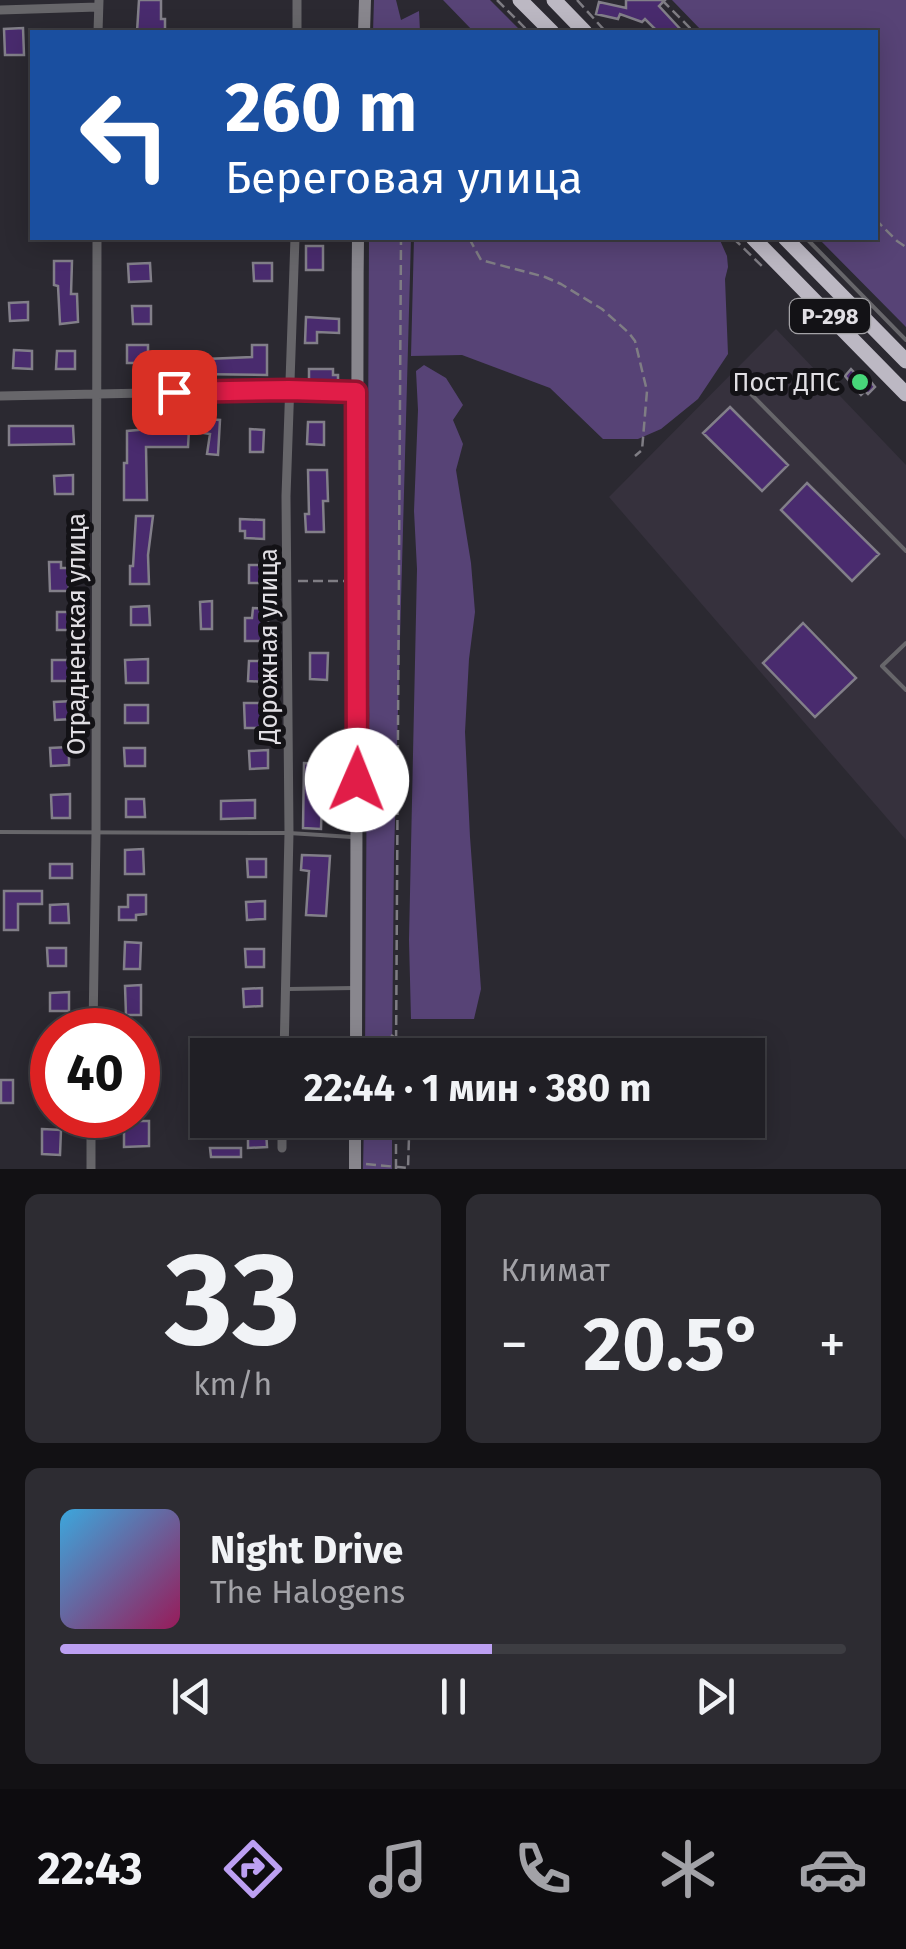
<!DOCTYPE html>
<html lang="ru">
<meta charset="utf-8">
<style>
:root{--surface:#201f25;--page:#2d2c32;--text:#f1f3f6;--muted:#a2a2a7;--line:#3d3d42;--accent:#bca0f2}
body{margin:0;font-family:"Fira Sans",sans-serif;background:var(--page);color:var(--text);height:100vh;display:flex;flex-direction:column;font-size:38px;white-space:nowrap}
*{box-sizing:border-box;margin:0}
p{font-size:32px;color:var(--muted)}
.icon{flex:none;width:55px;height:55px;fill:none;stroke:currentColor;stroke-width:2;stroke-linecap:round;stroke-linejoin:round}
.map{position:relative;height:1169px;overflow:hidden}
.details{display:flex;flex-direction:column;gap:25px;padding:25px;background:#121114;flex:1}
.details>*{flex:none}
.guide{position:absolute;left:30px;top:30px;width:848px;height:210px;border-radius:0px;box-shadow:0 5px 25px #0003,0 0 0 2px var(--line);background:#1a4fa0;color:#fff;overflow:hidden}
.speed{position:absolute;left:30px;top:1008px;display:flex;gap:20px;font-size:50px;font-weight:700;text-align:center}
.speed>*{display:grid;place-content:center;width:130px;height:130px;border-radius:50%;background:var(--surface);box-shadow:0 5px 25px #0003,0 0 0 2px var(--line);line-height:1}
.speed .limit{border:15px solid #d22;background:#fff;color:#111}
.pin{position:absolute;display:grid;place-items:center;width:85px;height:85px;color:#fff;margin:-42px;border-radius:20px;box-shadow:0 5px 15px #0006}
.me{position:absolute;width:110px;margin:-55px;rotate:1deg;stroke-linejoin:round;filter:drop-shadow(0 0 8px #0008)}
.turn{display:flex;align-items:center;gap:35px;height:210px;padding:0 30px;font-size:45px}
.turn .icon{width:130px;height:130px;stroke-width:2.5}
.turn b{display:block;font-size:70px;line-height:85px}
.big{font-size:75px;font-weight:700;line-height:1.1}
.details .card{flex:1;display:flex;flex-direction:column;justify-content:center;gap:15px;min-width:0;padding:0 35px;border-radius:15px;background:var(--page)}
.details .dial{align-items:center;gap:0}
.dial b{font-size:130px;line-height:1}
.song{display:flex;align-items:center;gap:30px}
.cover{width:120px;height:120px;border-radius:15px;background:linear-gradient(135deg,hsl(200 70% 55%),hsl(330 70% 35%))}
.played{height:10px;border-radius:5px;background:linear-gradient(90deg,var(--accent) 55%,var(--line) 55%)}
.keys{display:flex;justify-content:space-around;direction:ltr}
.heat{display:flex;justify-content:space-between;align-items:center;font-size:55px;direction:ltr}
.details .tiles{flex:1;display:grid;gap:25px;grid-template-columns:1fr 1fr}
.card:last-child{grid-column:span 2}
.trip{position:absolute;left:190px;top:1038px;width:575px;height:100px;border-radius:0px;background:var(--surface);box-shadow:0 5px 25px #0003,0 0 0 2px var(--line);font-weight:700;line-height:100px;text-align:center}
.tab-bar{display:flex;height:160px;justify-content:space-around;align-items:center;background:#0d0c0f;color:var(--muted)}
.tab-bar .icon{width:70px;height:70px}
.tab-bar .current{color:var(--accent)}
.tab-bar b{font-size:45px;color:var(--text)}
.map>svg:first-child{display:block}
.built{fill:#36313d}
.green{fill:#574376}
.building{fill:#492b6e;stroke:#827f89;stroke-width:2.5}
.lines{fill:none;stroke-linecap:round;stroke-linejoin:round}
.path{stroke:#7f7d84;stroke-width:2.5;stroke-dasharray:10 5;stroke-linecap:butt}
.lane{stroke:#67666a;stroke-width:4}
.street{stroke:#67666a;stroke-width:9}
.secondary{stroke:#89878e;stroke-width:12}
.highway{stroke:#bcb8c3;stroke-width:15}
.route-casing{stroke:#92132f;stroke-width:25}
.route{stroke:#e11d48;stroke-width:18}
.poi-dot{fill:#47d779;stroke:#131216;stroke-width:4}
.labels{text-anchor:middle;stroke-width:10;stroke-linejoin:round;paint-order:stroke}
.shield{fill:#131216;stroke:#a3a2a6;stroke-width:2.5}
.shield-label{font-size:22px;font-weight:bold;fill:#e1dfe4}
.poi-label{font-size:25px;fill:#e1dfe4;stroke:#131216;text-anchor:end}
.street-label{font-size:25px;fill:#e1dfe4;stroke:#131216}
</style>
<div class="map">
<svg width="906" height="1169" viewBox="0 0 906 1169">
<rect width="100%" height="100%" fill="#2b2931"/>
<path class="built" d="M776 329 906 465V840L609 497Z"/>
<path class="green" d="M374 0H396L401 20 419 11 420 32H373Z
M443 0H490L522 32H474Z
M672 0H906V327L818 238H875V32H703Z
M369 238H411L394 856 392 1055H365L367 744C372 715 367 683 367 653Z
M414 238H719L727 256 728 267 725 279 728 354 698 399 661 429 638 439H603L550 388 462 355 411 356Z
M424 365 446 378 463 405 453 420 463 444 456 470 471 563 475 612 469 659 465 732 470 837 481 989 474 1019H411L409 940 417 569 414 511 418 410 416 371Z
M364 1120H392V1169H363Z"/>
<path class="building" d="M139 0H161V19H165V32H137Z
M626 0H665L659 6 683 32H658L645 19 642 22 620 14 618 19 596 14 599 2 626 8Z
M23 28 24 55H5L4 29Z
M306 246H323V270H306Z
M54 261H72L71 294H77L78 322 60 324 58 286 54 285Z
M150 263 151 281 129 282 128 264Z
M253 263H272V281H254Z
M28 302V320L10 321 9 303Z
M132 306H151V324H133Z
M306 317 339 319V333L317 332V343H305Z
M127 345H148V363H127Z
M252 345H267V375L191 374V383H178L177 365H205L206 359 252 357Z
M14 350 32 351V369L13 368Z
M57 351H75V369H56Z
M309 369H333V375H338V383L309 382Z
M851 369 865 384 871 382 875 387 868 394 865 391 861 395 845 376Z
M730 407 788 465 762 491 703 433Z
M205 419 220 420 218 455 207 454 210 434 203 433Z
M308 422H324V445L307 444Z
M9 426H73L74 444 9 445Z
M149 429H189L188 447H146L147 500H124V463H127V431Z
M250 429 264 430 263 452H250Z
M308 470H327L328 501H323L324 532H306L305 514H309Z
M73 475V494H55L54 476Z
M807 483 879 554 852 581 781 510Z
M136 516H153L148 555 149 584H130V566H133Z
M240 519 264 520V539L245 538V531H240Z
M49 562H61V568H69V591H50Z
M249 565H267L268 583H249Z
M212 601V629H201L200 602Z
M149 606 150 625H131V607Z
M253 608 268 609V641H245V618H252Z
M57 612H76V630H57Z
M803 623 856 678 815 717 763 663Z
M310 653H328L327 680 310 679Z
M148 659V683H126L125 660Z
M52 660H70L71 681H52Z
M249 661H267L266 682 248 681Z
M73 701V719L55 720 54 702Z
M244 703H263V728H245Z
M125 705H148V723H125Z
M69 747V765L51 766 50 748Z
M124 748H145V766H125Z
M268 750V768L250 769 249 751Z
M304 763 323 764 321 829 303 828Z
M70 794V818H52L51 795Z
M126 799H144L145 817H126Z
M255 800V818L221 819V801Z
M143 849 144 874H125V850Z
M302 855 330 856 326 916 306 915 309 871 301 870Z
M247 859H266V877H248Z
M50 864H72V878H50Z
M4 891H42V904H18V930H4Z
M128 895H146V914L136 915V920H119V907H128Z
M265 901V919L247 920 246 902Z
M68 904 69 923H50V905Z
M125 942 141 943 140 969H124Z
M47 948H66V966H48Z
M245 949H264V967H246Z
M141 985V1015H126L125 986Z
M262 988V1006L244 1007 243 989Z
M69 992V1011H50V993Z
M1 1080H13V1103H1Z
M124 1121H149V1146L124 1147Z
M290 1121 306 1122 305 1138H290Z
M42 1129 61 1130 60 1155 42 1154Z
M266 1129 267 1147 248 1148V1130Z
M210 1148H241V1157H211Z"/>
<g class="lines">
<path class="path" d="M497 0 529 32
M577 0 606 32
M662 0 694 32
M875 219 897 241 906 247
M469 238 481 260 545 277 561 284 602 309 629 333 635 341 647 391 642 450 635 456
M733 238 764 268
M298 581H345
M391 1035 409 1046V1055
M296 1041 343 1040
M396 1055 401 238
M366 1164 408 1168 409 1137 402 1120
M396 1169V1120"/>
<path class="lane" d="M612 32H625
M806 238 906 340
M750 393 906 551
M906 643 882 666 906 690
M0 832 289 833 352 837
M289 989 354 988"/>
<path class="street" d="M0 10 98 7
M98 32 99 0
M297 32V0
M0 396 289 390 356 392
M93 1030 96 833 97 238
M284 1055 289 833 286 496 295 238
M282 1148V1120
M91 1169V1115"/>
<path class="secondary" d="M364 32 365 0
M356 1055C357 782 355 510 358 238
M355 1169V1120"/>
<path class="highway" d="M520 0 552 32
M554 0 585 32
M753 238 906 394
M785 238 906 361"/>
</g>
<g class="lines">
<g class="route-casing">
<path id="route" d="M174 392 289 390 356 392 357 780"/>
</g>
<use href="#route" class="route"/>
</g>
<circle class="poi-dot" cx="860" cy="382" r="10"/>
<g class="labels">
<rect class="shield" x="790" y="299" width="80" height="34" rx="8"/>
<g class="shield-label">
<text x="830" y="324">Р-298</text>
</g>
<g class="poi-label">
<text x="840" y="391">Пост ДПС</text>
</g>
<g class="street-label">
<text transform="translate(76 634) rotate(-90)" y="9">Отрадненская улица</text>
<text transform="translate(268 646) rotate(-90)" y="9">Дорожная улица</text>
</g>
</g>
</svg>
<div class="speed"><div class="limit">40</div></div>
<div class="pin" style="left:174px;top:392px;background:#d93025"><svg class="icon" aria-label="arrive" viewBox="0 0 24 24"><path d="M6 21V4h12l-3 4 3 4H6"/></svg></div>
<svg class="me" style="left:357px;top:780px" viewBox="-20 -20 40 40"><circle r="19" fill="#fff"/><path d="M0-13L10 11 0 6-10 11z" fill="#e11d48"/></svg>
<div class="trip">22:44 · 1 мин · 380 m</div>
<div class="guide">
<div class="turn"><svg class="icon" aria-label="left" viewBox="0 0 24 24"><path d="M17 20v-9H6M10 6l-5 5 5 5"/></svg><div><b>260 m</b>Береговая улица</div></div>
</div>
</div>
<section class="details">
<div class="tiles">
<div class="card dial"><b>33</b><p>km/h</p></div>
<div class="card"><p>Климат</p>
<div class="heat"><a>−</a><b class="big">20.5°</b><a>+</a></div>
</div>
<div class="card">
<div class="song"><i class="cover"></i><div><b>Night Drive</b><p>The Halogens</p></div></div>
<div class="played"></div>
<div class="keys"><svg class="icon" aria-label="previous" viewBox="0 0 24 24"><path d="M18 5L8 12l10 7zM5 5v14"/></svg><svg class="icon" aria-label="pause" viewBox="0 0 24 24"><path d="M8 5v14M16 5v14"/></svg><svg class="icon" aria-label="next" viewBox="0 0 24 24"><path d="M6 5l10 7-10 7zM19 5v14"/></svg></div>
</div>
</div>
</section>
<nav class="tab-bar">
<b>22:43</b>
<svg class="icon current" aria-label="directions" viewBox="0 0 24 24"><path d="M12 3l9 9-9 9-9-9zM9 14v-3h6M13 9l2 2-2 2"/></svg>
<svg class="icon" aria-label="music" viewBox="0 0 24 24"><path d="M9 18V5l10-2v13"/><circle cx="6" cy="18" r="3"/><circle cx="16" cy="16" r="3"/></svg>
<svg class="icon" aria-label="phone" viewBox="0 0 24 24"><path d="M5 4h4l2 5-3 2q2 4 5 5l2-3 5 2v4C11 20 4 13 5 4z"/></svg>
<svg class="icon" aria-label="climate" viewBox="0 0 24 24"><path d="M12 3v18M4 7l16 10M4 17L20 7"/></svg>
<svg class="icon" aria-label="car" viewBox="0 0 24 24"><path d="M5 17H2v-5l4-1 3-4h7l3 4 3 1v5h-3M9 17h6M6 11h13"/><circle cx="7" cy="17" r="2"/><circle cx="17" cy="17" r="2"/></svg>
</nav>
